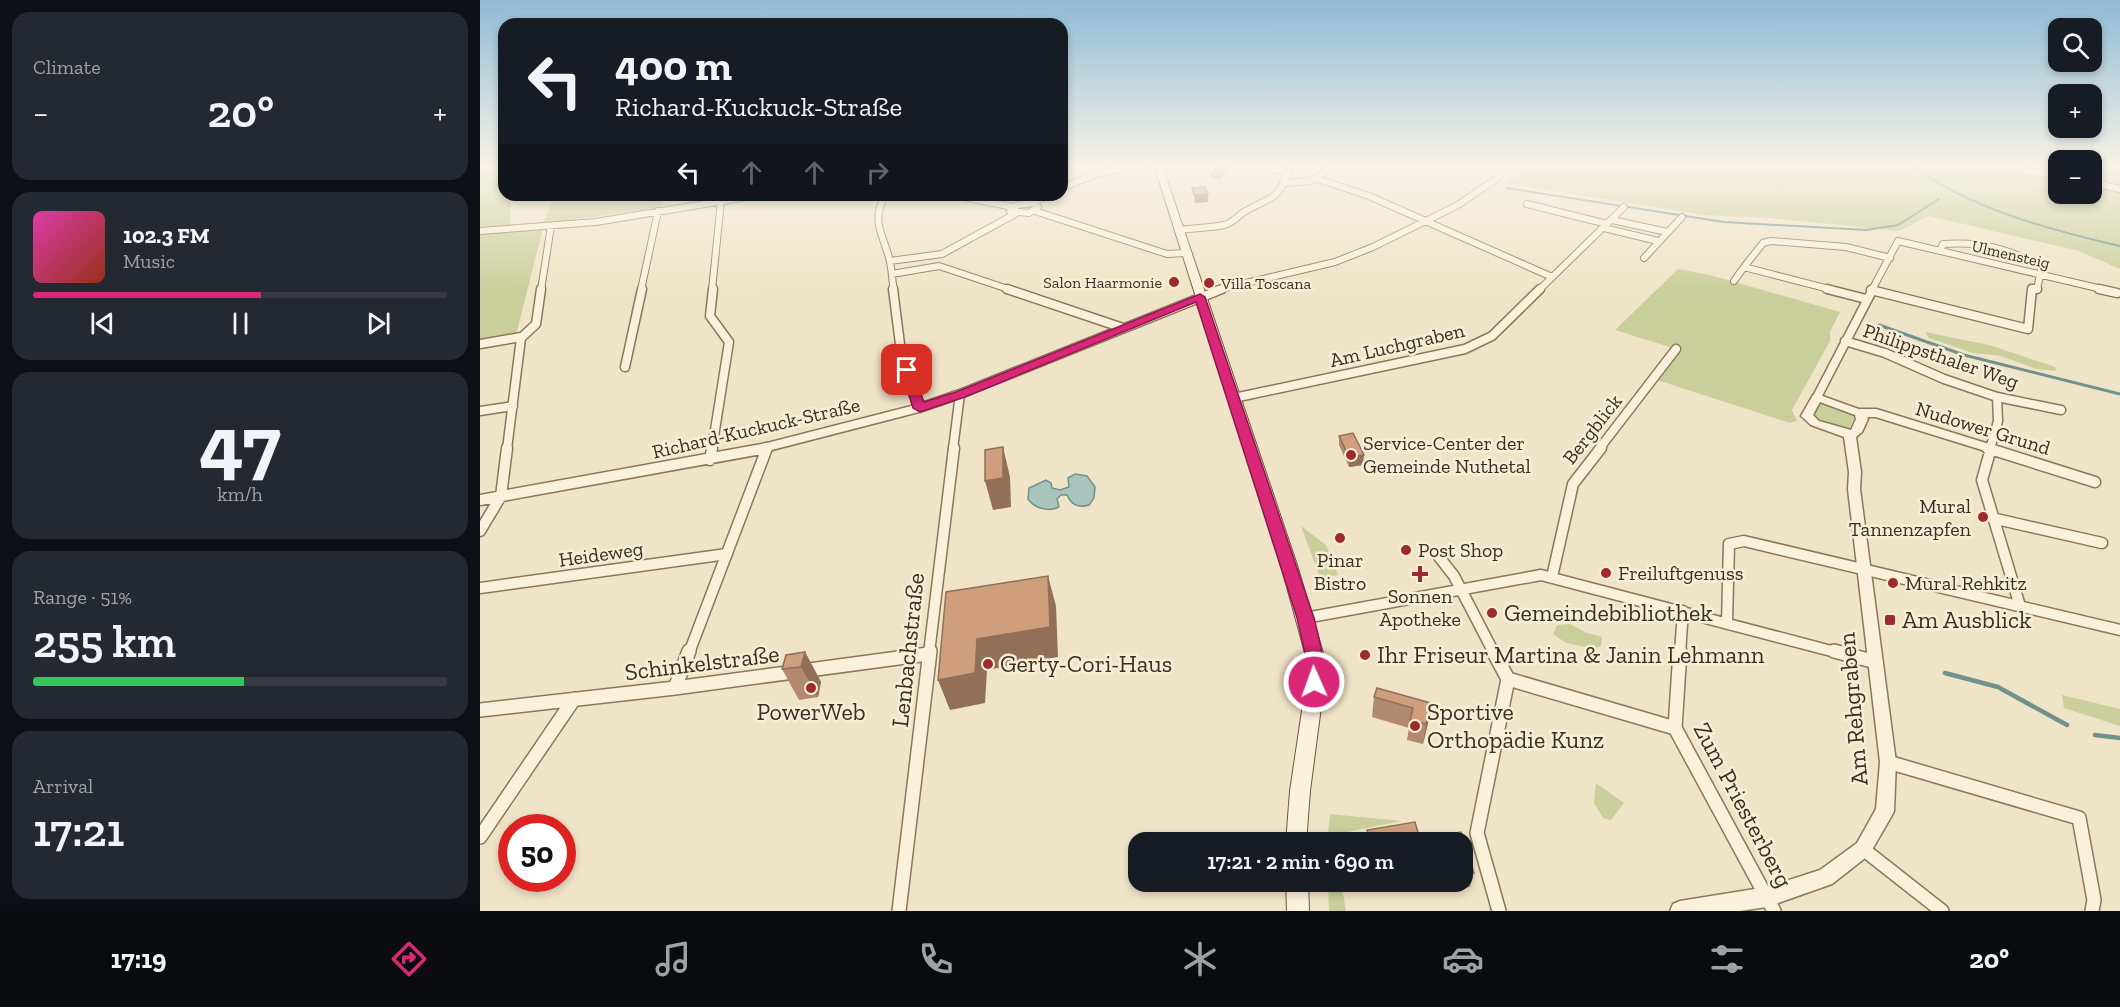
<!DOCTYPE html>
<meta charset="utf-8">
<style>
:root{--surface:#171b24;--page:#242831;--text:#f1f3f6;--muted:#9ea1a6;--line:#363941;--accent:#db2777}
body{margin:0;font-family:"Zilla Slab",serif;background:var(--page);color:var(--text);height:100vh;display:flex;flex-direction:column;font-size:22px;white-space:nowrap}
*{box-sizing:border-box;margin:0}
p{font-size:20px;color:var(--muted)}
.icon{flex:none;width:33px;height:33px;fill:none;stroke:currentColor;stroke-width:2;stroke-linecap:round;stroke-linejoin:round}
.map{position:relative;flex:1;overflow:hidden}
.details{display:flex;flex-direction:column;gap:12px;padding:12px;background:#0d0f14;width:480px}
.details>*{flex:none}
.hud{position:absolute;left:18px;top:18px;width:570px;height:183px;border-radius:18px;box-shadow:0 3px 9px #0003;background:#171b24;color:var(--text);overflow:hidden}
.tools{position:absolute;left:1568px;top:18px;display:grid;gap:12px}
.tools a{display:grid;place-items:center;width:54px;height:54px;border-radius:12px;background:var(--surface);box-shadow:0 3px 9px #0003;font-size:30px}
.speed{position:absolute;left:18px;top:814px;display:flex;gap:12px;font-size:30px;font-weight:700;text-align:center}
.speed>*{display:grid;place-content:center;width:78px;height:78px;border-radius:50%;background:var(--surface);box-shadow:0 3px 9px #0003;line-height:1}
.speed .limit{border:9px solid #d22;background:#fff;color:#111}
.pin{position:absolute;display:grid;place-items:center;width:51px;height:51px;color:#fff;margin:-26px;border-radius:12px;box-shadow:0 3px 9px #0006}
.me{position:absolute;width:66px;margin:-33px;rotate:358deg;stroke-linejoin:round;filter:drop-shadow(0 0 4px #0008)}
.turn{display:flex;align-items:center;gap:21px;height:126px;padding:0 18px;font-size:27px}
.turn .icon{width:78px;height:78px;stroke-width:2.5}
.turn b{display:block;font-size:42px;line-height:51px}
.lanes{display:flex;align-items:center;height:57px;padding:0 18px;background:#0003;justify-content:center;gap:30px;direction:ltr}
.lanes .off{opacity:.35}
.big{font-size:45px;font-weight:600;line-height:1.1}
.details .tile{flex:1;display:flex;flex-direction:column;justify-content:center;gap:9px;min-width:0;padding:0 21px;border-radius:18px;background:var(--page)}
.details .dial{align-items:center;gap:0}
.dial b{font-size:78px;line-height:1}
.song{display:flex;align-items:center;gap:18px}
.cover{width:72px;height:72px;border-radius:9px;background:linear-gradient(135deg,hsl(320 70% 55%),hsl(10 70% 35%))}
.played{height:6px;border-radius:3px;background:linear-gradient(90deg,var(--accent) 55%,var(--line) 55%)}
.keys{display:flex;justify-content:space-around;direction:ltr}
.heat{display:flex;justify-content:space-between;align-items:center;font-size:33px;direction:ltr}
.charge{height:9px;border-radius:4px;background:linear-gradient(90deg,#34c759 51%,var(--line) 0)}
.trip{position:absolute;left:648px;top:832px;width:345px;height:60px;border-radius:18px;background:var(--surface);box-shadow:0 3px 9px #0003;font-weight:600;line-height:60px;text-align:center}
.tabs{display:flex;height:96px;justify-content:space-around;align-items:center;background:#090b0e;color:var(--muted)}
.tabs .icon{width:42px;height:42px}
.tabs .current{color:var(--accent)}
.tabs b{font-size:27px;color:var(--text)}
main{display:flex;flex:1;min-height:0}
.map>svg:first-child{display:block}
.green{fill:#c9cf9b}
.water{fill:#a9c4bc;stroke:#6f938a;stroke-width:1.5}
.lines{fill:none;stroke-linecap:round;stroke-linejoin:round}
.stream-far2{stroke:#6f938a;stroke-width:2}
.stream-far1{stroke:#6f938a;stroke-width:3}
.stream{stroke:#6f938a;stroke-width:4.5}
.minor-far3-casing{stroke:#8d765c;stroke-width:8}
.minor-far2-casing{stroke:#8d765c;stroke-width:11}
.minor-far1-casing{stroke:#8d765c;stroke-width:13}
.minor-casing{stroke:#8d765c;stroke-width:16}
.tertiary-casing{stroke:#8d765c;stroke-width:3}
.secondary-casing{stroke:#6f573f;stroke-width:2}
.minor-far3{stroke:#faf1dc;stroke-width:6}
.minor-far2{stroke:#faf1dc;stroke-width:8}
.minor-far1{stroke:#faf1dc;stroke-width:10}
.minor{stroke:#faf1dc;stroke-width:13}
.tertiary{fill:#faf1dc;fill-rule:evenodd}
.secondary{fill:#faf1dc;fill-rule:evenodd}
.wall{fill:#b2896c}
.shaded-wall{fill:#916f58}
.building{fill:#cf9f7d;stroke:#916f58;stroke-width:1.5}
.route{fill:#db2777;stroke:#8e194d;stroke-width:1.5}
.poi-dot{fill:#9e2a2b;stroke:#f7eed8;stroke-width:2}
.labels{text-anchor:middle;stroke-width:5;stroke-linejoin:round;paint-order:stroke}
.far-street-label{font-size:16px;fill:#3d2e20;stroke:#f7eed8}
.far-poi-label{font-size:16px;fill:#3d2e20;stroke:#f7eed8;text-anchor:end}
.street-label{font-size:20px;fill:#3d2e20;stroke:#f7eed8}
.poi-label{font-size:20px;fill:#3d2e20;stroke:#f7eed8;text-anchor:start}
.near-poi-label{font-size:24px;fill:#3d2e20;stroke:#f7eed8;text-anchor:start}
.near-street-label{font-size:24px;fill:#3d2e20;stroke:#f7eed8}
</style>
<main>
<section class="details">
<div class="tile"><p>Climate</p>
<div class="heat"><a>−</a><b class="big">20°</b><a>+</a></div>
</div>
<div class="tile">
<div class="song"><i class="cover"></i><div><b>102.3 FM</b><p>Music</p></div></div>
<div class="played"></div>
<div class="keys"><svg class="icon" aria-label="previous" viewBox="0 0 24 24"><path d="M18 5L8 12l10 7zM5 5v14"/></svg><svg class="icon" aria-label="pause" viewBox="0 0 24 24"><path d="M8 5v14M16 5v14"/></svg><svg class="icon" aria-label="next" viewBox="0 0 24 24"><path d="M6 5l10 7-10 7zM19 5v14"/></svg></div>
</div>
<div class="tile dial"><b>47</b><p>km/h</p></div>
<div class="tile"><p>Range · 51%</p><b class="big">255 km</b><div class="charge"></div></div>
<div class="tile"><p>Arrival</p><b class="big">17:21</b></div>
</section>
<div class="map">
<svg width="1640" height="911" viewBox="0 0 1640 911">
<rect width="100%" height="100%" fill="#f0e4c8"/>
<path class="green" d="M0 165H24V195H31L30 224H63L74 196 63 197 65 195H153L152 201 184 196 182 207 64 224 36 335 0 342Z
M1037 165H1481L1578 178V194H1611V185L1640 191V269L1599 251 1449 216 1419 231 1289 218 1224 215 1023 183 1035 175Z
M1611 165H1640V189L1611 182Z
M1198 269 1230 275 1360 312 1350 332V341L1312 410 1317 421 1310 423 1174 379 1196 349 1135 330Z
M1445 332 1509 345 1575 367 1577 371 1556 369 1521 356 1493 353 1449 338Z
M1342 403 1373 414 1375 418 1370 427 1366 430 1339 422 1334 416 1338 405Z
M821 526 846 545 858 575 840 578Z
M1090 624 1107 633 1122 637 1121 646 1114 649 1086 643 1073 634 1077 625Z
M1582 695 1640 709V726L1584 708Z
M1116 783 1144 803 1131 820 1123 818 1114 803Z
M850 814 922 821 852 835 853 843H847Z
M848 882H861L866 911H849Z"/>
<path class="water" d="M595 474 607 476 615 487 614 498 609 505C599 508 591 505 587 495H581L577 499 579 507C569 512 555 509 548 499L549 488 566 480 571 483 572 488 580 490 589 487 588 478Z"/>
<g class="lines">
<path class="stream-far2" d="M1430 165C1492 209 1566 229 1640 246
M1027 188 1244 222 1386 230 1418 225 1459 199"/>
<path class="stream-far1" d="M1399 325 1484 355 1640 394"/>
<path class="stream" d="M1465 673 1518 687 1587 725
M1615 735 1640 738"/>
<g class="minor-far3-casing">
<path id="minor-far3" d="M764 165 808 172
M1499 165 1578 175
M838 179 889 196 1072 277
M1611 182 1640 189
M805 183 831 181 857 165
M582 188 618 173 668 165
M405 195C390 224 404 234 410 262 412 271 412 281 414 290
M473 195 533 207
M553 203 558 207 549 213 530 211 537 205Z
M553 203 569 195
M1047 204 1127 224
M555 211 687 254 706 253
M1132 220 1187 232
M1124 228 1178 241
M698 230C713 228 730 228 744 225 753 223 756 217 764 212 791 196 802 201 808 165
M0 231 116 222 279 195
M1418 241 1626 290
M1460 251 1463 244C1501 241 1529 249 1562 267L1557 289 1552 290
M1164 258 1202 217
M410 261 462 254 535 214
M412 274 459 266 531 290
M1254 281 1264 267
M61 290 71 226
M161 290 178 211
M232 290 241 201
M736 290 855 262 893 247 978 205 1019 177 1027 165
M1059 290 1144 207
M1353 290 1264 267 1283 243 1291 241 1366 247 1410 258
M1392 290 1418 241"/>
</g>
<g class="minor-far2-casing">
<path id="minor-far2" d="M413 289 421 352 439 408
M527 289 643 328
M1347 289 1386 299
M1619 289 1637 293
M1391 290 1548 329 1552 289H1557
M1365 341 1405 353 1464 379 1517 397 1581 410
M0 344 41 337
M145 367 162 289
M1337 397 1393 289
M754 398 985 349 1012 336 1060 289
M0 411 33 406
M1380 413H1396L1512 449
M27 449 41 338 56 324 61 289
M232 449 249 342 230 316 233 289
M280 449 439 408 480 394 742 289
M473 449 480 394
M1119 449 1196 349
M1510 449 1518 421 1517 397"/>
</g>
<g class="minor-far1-casing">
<path id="minor-far1" d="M1507 448 1615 482
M1511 448 1502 480 1540 606
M230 460 232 448
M0 500 287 448
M1512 518 1622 543
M0 531 21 496 27 448
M956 553 974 576 1014 653
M1072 577 1093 484 1121 448
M0 588 247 554
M825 618 1061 575 1359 653
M1247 623 1249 544 1264 541 1640 630
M209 653 287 448
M449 653 474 448
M1200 653 1203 611"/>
</g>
<g class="minor-casing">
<path id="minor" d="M1013 651 1028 679 997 833 1019 911
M1200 651 1195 728 1294 911
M1354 651 1396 662
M1028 679 1195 728
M195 688 209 651
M0 710 195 688 448 654
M1408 762 1599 818 1614 900 1612 911
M0 837 94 699
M1383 849 1462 911
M419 911 450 651"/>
</g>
<g class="tertiary-casing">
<path id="tertiary" d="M1337 394 1384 411 1388 419 1382 432 1376 437 1381 472 1380 489 1416 762 1414 811 1411 817 1389 855 1352 884 1287 907 1260 911H1190L1193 904 1200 901 1287 887 1340 870 1377 843 1396 809 1400 762 1368 489 1369 472 1364 437 1331 425 1321 416 1333 395ZM1340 402 1375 415 1376 419 1371 430 1339 421 1333 415Z"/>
</g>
<g class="secondary-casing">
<path id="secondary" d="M674 165H682L817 565 843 653 844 684 830 791 826 843H806L810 791 826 684 825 653 801 565Z
M806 882H828L829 911H807Z"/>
</g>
<use href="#minor-far3" class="minor-far3"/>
<use href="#minor-far2" class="minor-far2"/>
<use href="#minor-far1" class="minor-far1"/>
<use href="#minor" class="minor"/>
<use href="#tertiary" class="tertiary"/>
<use href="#secondary" class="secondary"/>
</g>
<path class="wall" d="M749 168 740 179 731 178V175Z
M859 436 883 465 869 467 859 445Z
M325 652 341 682 338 697 319 700 302 669Z
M894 697 951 703 948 723 943 744 927 740 929 728 892 717Z
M887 830 941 843H886Z
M981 832 994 873 990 887 977 889 975 882H982V843H966L968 834Z"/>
<path class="shaded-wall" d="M749 165V168L740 179V176Z
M728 194V202L715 203 714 195Z
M523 447 530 477 531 507 513 510 505 481Z
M884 455 883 465 869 467V457Z
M568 576 576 606 578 657 507 670 505 703 470 710 458 680 497 639Z
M325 652 341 682 338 697 321 667Z
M951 703 948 723 943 744 946 724Z"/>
<path class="building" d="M739 165H749L740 176 731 175Z
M725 187 728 194 714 195 712 188Z
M873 433 884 455 869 457 859 436Z
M523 447V478L505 481V450Z
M568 576 570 627 497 639 495 673 458 680 466 592Z
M325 652 321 667 302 669 306 655Z
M897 688 951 703 946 724 930 720 933 708 894 697Z
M935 822 941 843H891L887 830Z
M981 832 994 873 982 875V843H971L968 834Z"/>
<linearGradient id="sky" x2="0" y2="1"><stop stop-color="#8fbad6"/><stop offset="0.57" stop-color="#f8f3e6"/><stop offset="1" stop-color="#f8f3e6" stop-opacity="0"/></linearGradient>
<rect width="1640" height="292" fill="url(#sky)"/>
<path class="route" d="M720 294 725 297 834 618C838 636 849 670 841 687L834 690 828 687 826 682 825 653 817 618 716 302 485 397 440 412 433 408 421 370 427 367 431 368 444 402 476 392Z"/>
<g class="poi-dot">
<circle cx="694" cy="282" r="6"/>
<circle cx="729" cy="283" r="6"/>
<circle cx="871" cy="455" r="6"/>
<circle cx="1503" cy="517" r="6"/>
<circle cx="860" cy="538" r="6"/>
<circle cx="926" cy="550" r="6"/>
<circle cx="1126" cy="573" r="6"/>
<path d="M937 565h6v6h6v6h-6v6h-6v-6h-6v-6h6z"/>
<circle cx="1413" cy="583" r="6"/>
<circle cx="1012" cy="613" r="6"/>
<rect x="1404" y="614" width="12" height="12" rx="3"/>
<circle cx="885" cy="655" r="6"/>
<circle cx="508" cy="664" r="6"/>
<circle cx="331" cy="688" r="6"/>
<circle cx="935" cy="726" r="6"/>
</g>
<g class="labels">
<g class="far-street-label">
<text transform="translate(1531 254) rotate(13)" y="6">Ulmensteig</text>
</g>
<g class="far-poi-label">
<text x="682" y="288">Salon Haarmonie</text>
<text x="741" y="289" text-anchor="start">Villa Toscana</text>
</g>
<g class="street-label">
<text transform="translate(917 345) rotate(-13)" y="7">Am Luchgraben</text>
<text transform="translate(1461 356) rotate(19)" y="7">Philippsthaler Weg</text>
<text transform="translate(276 428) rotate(-13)" y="7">Richard-Kuckuck-Straße</text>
<text transform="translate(1503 428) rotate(17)" y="7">Nudower Grund</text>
<text transform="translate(1112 429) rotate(-52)" y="7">Bergblick</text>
<text transform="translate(121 554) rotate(-8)" y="7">Heideweg</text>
</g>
<g class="poi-label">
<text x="883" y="450">Service-Center der<tspan x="883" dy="23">Gemeinde Nuthetal</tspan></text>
<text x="1491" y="513" text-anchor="end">Mural<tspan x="1491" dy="23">Tannenzapfen</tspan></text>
<text x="938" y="557">Post Shop</text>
<text x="860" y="567" text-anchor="middle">Pinar<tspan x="860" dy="23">Bistro</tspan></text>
<text x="1138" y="580">Freiluftgenuss</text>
<text x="1425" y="590">Mural Rehkitz</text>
<text x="940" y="603" text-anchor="middle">Sonnen<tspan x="940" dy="23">Apotheke</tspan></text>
</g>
<g class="near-poi-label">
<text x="1024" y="621">Gemeindebibliothek</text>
<text x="1422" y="628">Am Ausblick</text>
<text x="897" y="663">Ihr Friseur Martina &amp; Janin Lehmann</text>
<text x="520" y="672">Gerty-Cori-Haus</text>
<text x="331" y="720" text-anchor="middle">PowerWeb</text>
<text x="947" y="720">Sportive<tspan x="947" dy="28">Orthopädie Kunz</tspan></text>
</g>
<g class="near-street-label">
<text transform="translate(428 650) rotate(-84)" y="8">Lenbachstraße</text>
<text transform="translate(222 663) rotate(-7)" y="8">Schinkelstraße</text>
<text transform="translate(1373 709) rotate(-95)" y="8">Am Rehgraben</text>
<text transform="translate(1263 805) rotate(62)" y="8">Zum Priesterberg</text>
</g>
</g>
</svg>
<div class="tools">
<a><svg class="icon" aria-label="search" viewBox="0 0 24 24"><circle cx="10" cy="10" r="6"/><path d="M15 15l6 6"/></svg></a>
<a>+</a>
<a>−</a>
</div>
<div class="speed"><div class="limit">50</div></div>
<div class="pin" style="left:427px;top:370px;background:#d93025"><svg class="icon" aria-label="arrive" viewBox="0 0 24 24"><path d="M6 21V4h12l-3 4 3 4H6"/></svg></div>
<svg class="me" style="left:834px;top:682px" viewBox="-20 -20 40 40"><circle r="17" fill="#db2777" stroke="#fff" stroke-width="3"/><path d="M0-11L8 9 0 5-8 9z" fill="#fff"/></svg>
<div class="trip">17:21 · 2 min · 690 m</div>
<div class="hud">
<div class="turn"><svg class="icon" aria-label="left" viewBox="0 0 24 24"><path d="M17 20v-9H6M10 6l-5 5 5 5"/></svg><div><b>400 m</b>Richard-Kuckuck-Straße</div></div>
<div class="lanes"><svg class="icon" aria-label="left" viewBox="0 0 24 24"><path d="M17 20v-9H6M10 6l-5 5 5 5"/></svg><svg class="icon off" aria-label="ahead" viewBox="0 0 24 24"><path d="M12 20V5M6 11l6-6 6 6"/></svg><svg class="icon off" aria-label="ahead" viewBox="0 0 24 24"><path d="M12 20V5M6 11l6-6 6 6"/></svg><svg class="icon off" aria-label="right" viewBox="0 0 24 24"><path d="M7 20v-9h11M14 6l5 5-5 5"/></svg></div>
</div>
</div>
</main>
<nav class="tabs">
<b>17:19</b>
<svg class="icon current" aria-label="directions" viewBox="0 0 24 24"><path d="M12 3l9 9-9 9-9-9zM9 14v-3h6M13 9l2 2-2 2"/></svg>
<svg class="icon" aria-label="music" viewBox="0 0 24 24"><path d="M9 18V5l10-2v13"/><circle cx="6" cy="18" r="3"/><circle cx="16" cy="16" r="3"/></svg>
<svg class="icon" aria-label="phone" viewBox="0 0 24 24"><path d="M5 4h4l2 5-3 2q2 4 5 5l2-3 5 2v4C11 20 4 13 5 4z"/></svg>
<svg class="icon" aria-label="climate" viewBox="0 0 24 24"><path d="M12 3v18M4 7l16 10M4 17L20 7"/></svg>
<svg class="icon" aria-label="car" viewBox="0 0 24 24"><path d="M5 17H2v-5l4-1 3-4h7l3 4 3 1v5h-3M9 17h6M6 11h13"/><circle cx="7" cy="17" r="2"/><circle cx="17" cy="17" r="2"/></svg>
<svg class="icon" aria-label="filters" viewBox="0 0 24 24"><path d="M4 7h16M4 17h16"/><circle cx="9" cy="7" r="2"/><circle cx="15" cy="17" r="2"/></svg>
<b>20°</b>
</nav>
